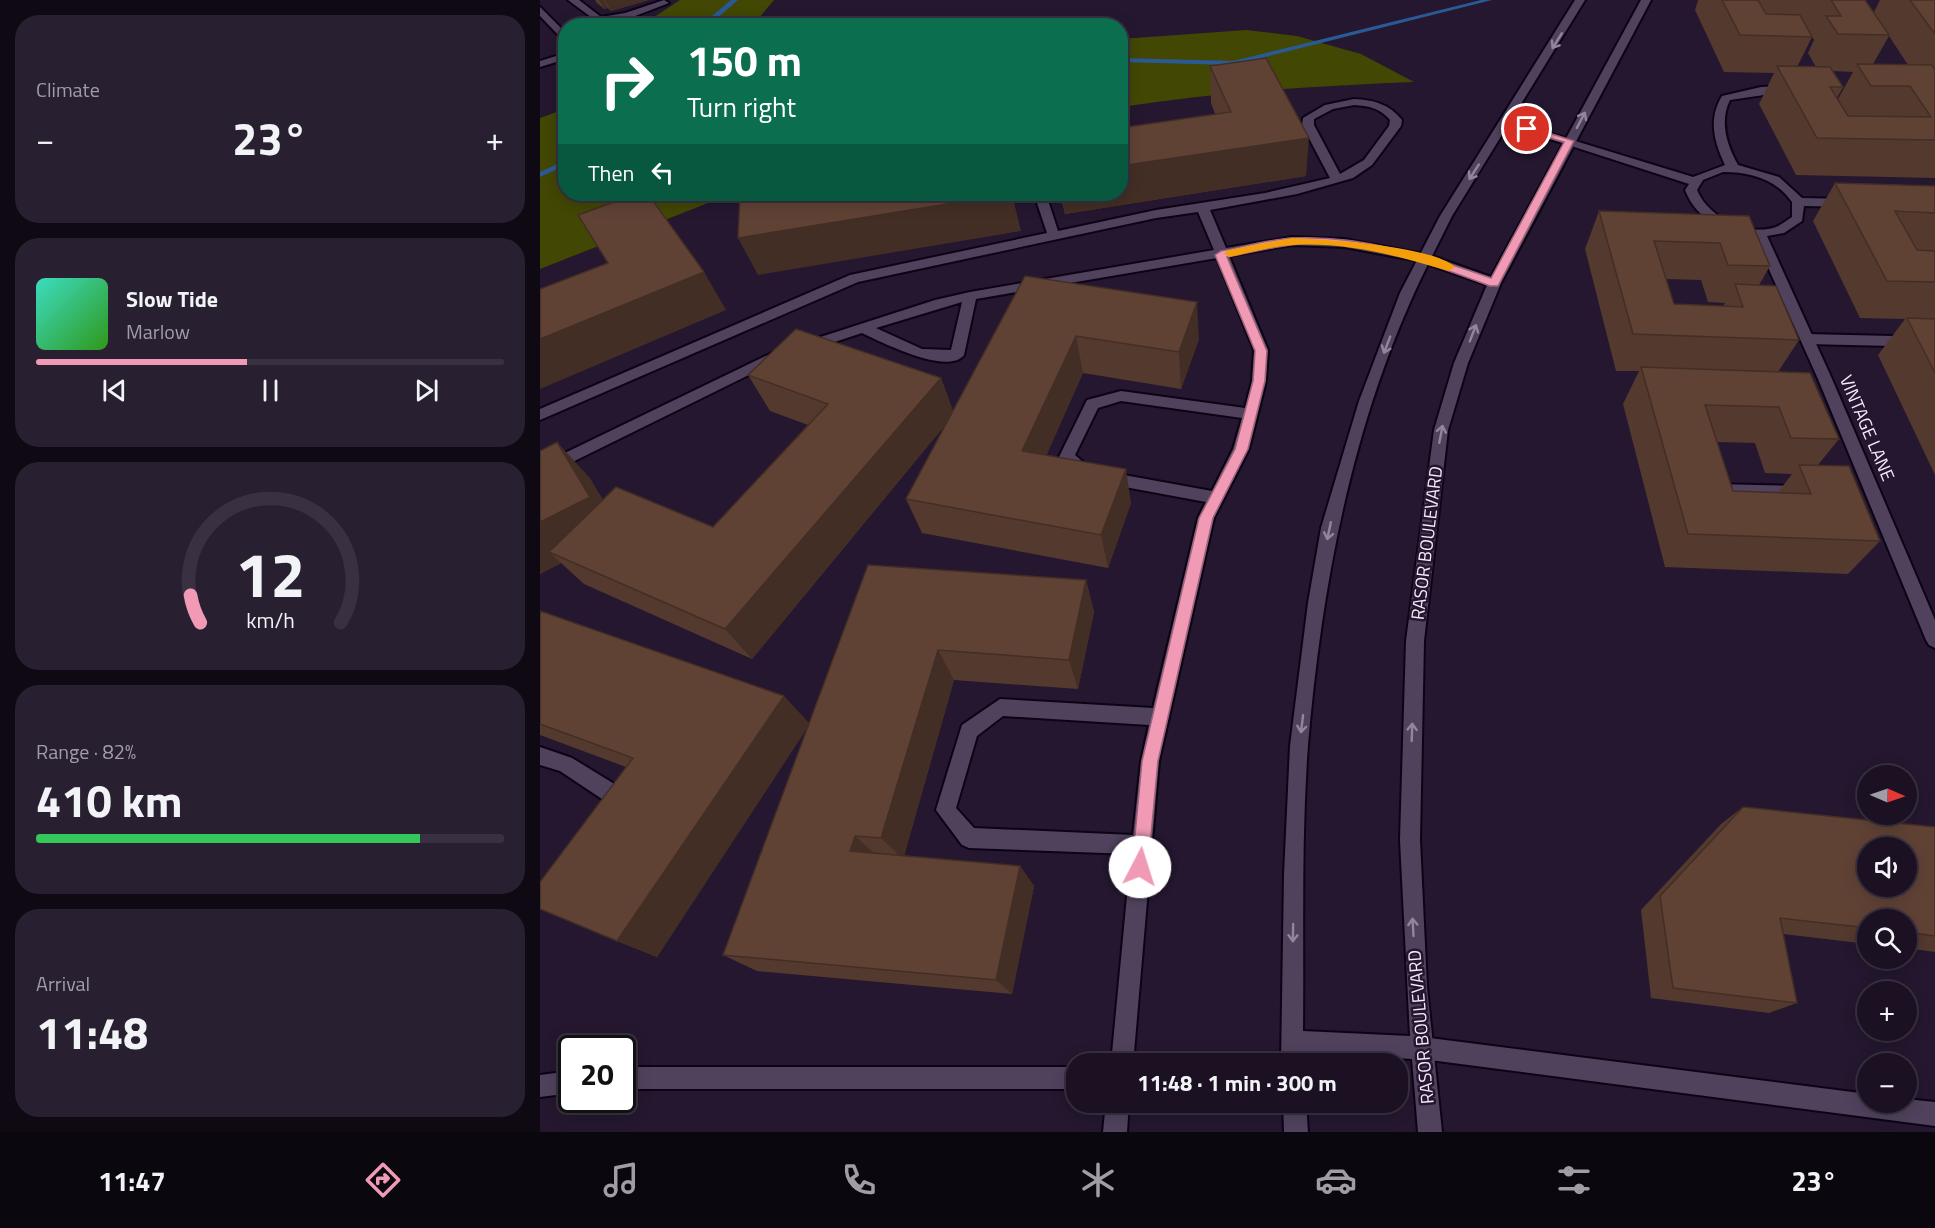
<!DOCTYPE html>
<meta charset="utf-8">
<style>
:root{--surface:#1b1123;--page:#281f30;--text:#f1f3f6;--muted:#a09da6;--line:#393141;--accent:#f09ab6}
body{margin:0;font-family:"Titillium Web",sans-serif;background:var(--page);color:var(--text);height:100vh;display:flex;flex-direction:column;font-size:22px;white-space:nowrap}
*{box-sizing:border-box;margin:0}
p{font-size:20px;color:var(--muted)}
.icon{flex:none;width:33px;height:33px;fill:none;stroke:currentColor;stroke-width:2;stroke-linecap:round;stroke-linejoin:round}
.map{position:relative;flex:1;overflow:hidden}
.drawer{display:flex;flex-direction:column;gap:15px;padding:15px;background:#0f0913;width:540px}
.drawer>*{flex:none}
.hud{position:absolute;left:18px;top:18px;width:570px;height:183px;border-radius:24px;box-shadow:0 3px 15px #0003,0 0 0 2px var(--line);background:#0b6e4f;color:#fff;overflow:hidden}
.needle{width:39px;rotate:92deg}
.tools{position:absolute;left:1317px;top:765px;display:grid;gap:12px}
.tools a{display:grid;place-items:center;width:60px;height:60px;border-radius:50%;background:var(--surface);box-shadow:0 3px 15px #0003,0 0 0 2px var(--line);font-size:30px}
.speed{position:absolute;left:18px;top:1035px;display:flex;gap:12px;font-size:30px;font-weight:700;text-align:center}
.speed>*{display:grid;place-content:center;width:78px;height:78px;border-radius:50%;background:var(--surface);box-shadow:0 3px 15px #0003,0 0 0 2px var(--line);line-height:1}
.speed .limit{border:3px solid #111;border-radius:9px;background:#fff;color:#111}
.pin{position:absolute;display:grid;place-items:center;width:51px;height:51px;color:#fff;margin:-26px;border:3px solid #fff;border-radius:50%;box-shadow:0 2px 6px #0007}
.me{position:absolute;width:66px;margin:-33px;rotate:5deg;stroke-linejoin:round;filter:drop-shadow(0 0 4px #0008)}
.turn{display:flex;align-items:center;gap:21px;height:126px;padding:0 30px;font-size:27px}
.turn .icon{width:78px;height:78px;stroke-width:2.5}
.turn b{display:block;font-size:42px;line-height:51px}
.then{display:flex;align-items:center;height:57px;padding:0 30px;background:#0003;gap:12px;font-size:22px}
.big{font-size:45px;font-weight:700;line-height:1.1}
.drawer .widget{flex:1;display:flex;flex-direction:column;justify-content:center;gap:9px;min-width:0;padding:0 21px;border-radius:24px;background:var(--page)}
.drawer .dial{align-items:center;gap:0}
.dial svg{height:156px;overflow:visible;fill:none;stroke:var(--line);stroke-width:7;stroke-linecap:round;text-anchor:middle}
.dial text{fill:var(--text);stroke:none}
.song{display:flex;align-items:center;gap:18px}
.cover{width:72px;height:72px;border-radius:9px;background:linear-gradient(135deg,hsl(170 70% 55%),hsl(110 70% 35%))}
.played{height:6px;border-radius:3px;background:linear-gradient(90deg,var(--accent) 45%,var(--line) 45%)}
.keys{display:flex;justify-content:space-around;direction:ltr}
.heat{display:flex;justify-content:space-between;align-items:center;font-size:33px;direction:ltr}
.charge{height:9px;border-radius:4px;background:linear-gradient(90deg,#34c759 82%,var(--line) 0)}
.trip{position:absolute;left:526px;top:1053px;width:342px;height:60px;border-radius:24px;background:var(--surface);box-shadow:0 3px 15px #0003,0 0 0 2px var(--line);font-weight:700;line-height:60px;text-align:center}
.menu{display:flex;height:96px;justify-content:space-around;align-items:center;background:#0b070e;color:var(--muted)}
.menu .icon{width:42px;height:42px}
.menu .current{color:var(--accent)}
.menu b{font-size:27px;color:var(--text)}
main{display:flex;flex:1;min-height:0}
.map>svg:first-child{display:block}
.green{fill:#424704}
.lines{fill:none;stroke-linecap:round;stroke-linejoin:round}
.stream{fill:#2a5a96;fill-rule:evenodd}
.service-casing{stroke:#0d0316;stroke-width:4}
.minor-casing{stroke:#0d0316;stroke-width:4}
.secondary-casing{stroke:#0d0316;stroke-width:4}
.service{fill:#50425d;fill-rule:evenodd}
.minor{fill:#50425d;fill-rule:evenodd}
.secondary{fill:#50425d;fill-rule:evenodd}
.wall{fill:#53392e;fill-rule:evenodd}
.shaded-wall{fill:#432e25}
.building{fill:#604235;stroke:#432e25;stroke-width:1.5;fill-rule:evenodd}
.oneway{stroke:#92869d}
.route{fill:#f09ab6;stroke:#9c6476;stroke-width:1.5}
.slow{fill:#f59e0b}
.labels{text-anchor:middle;stroke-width:5;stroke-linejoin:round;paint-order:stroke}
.street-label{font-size:18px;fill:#f4ecfc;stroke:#24172f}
</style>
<main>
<section class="drawer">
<div class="widget"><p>Climate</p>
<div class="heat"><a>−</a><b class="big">23°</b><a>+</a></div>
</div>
<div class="widget">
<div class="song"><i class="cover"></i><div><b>Slow Tide</b><p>Marlow</p></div></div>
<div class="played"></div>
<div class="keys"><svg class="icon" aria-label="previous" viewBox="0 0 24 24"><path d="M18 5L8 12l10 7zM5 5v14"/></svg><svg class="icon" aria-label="pause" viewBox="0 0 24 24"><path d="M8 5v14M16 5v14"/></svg><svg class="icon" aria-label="next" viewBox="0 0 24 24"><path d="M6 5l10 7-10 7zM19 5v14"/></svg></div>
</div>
<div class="widget dial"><svg viewBox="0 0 100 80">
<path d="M14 69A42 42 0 1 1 86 69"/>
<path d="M14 69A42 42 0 0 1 9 55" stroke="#f09ab6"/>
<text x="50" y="56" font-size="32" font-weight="700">12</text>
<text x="50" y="72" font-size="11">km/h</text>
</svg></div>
<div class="widget"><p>Range · 82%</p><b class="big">410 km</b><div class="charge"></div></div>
<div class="widget"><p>Arrival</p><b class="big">11:48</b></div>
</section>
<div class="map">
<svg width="1395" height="1132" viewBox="0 0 1395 1132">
<rect width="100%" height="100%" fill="#24172f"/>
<path class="green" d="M140 0H234L213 25H102Z
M706 30 757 36 821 54 874 82C775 86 678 92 581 107V39Z
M25 109 26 194H191L0 269V118Z"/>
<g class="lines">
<path class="stream" d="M191 0H198L168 26H160Z
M941 0H952L693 65 580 62V58L693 61Z
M26 160V165L0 177V172Z"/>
<g class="service-casing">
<path id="service" d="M28 0H39L61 17 85 13 124 0 129 3 90 18 59 23Z
M0 7 26 33V43L0 16Z
M26 53V59L0 67V61Z
M814 99C834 100 849 104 862 120L861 126 832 165 813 178 757 194 670 210 686 248 752 237 804 239 884 254 890 258 884 262 804 247 752 245 689 256 728 350 726 381 709 449 674 518 619 761 593 1064H571L591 854 429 848 422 845 396 810 422 725 460 699 613 708 658 518 666 502 547 480 542 478 519 457 547 400 581 391 705 408 712 381 714 350 677 258 436 299 424 355C408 376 341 342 322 333L267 351 260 346 262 343 395 300 430 292 674 250 658 212 616 218 318 282 0 420V409L310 275 507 233 494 194H506L518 231 616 210 725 193 790 178 762 125 763 118 785 105ZM814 105C829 106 840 108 850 120L849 126 824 160 800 174 774 125V119L793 109ZM422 302 411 350 382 349 336 328ZM581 401 702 418 693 449 672 491 551 469 535 455 558 408ZM463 716 609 725 601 761 593 835 434 828 416 808 437 736Z
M1267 334 1395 337V347L1267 344 1260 339Z
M236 351 241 353V359L0 478V465Z
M1173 484 1259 486 1267 492 1259 498 1173 496 1165 490Z
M0 747 32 758 76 785 85 806 78 819 71 822 64 819 61 812 65 804 62 799 20 771 0 765Z
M882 1037 1328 1094V1102H1366V1099L1395 1102V1126L882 1059 874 1056 871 1048 874 1040Z
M82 1067H537V1089H82Z
M32 1071V1093L0 1097V1075Z
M566 1102H589L587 1132H563Z"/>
</g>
<g class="minor-casing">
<path id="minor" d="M1221 87 1247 86 1252 89C1249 92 1201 98 1190 100 1179 122 1187 145 1198 165L1239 177 1262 198 1307 199 1313 203 1307 207 1264 206 1262 221 1244 233 1227 236 1292 379 1395 620V648L1389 645 1386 640 1278 379 1214 236C1184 230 1157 221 1145 190L1149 184 960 123 970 121 1153 177 1185 165C1174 142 1168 119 1182 96ZM1183 172C1210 172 1236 179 1252 202V217C1247 220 1241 225 1236 227 1207 237 1168 217 1157 190L1163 180Z"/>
</g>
<g class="secondary-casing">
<path id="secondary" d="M1035 0H1045L912 216 892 256 951 277 1101 0H1111L961 283 928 363 908 430 884 641 880 840 887 987 902 1132H878L872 1059 763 1053V1064H741L744 875 750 746 768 603 781 528 819 401 860 293 900 216ZM888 264 947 285 914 363 894 430 866 641 860 840 870 1036 763 1031C764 936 761 840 768 745 782 580 814 413 888 264Z
M743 1102H766L768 1132H744Z"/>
</g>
<use href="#service" class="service"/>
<use href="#minor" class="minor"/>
<use href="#secondary" class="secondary"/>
</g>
<path class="wall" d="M55 0H109L71 11 68 8 64 9 57 3Z
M1158 0H1325L1334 12 1340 0H1395V178L1256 175 1219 104 1234 73 1184 72 1155 10ZM1349 36 1368 65 1333 64ZM1272 37 1274 40 1268 53 1276 67H1257ZM1293 71 1313 72 1298 99 1297 98 1303 87Z
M670 66 766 176 525 214 520 194H580L675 114 671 103Z
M1295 183 1395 186V475L1338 355 1365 319 1320 318 1273 221Z
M1059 211 1209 216 1230 266 1219 285 1259 340 1238 372 1299 439 1278 465 1340 541 1308 574 1125 567 1083 404 1099 371H1076L1045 249ZM1126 279 1161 280 1168 302 1185 303 1183 306 1134 304ZM1177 442 1215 443 1225 473 1252 474 1238 492 1193 491Z
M485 276 659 339 641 389 543 373 506 455 591 503 568 568 382 533 366 499 406 424 212 659 44 584 21 563 0 574V451L49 477 63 500 173 527 268 425 230 411 208 375 401 378 413 411Z
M328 565 546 580 554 612 538 689 414 680 364 856 480 866 494 886 472 994 217 971 183 955 268 726 117 957 77 941 86 767 0 735V611L269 723Z
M1203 807 1395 827V952L1366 948V920H1328V944L1243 934 1257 1003 1229 1013 1111 998 1101 910 1181 824Z"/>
<path class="shaded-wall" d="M59 0H64L68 8 64 9Z
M65 0H109L71 11Z
M769 138 766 176 525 214 521 194H580V166Z
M469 194H472L481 231 218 275 198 238Z
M164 272 186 310 0 389V339Z
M657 302 659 339 641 389 639 352Z
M536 336 543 373 493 486 482 451Z
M401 378 414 414 212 659 185 629Z
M17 442 49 477 82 531 9 552 21 563 0 574V522Z
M586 469 591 503 568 568 561 535Z
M546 580 554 612 538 689 529 660Z
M398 650 414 680 363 859 341 838Z
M244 696 270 724 117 957 77 941Z
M315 836 338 857 310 851Z
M480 866 494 886 472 994 456 980Z"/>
<path class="building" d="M1182 0H1218L1226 14 1260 15 1272 37 1200 35Z
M1291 0H1325L1349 35 1298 34 1286 16H1301Z
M1370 0H1395V34Z
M726 58 769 138 580 166V128L691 112 670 66Z
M1317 64 1392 65 1395 70V140L1277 138 1237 66 1290 67 1303 87H1290L1308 116 1391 117 1370 86H1331Z
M1295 183 1395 186V213L1355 211 1377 250 1395 251V282L1347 281Z
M96 194H108L164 272 0 339V289L68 263 38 215Z
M200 194H469L198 238Z
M1059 211 1209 216 1230 266 1188 265 1180 243 1114 241 1134 304 1203 307 1195 284 1236 286 1259 340 1093 334Z
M485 276 657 302 639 352 536 336 482 451 586 469 561 535 366 499Z
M1367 318 1395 319V373Z
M256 329 401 378 185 629 9 552 76 487 173 527 288 404 208 375Z
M1101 367 1270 373 1299 439 1251 438 1239 407 1165 405 1193 491 1271 494 1259 465 1309 466 1340 541 1148 534Z
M17 442 50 497 0 522V451Z
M328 565 546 580 529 660 398 650 341 838 315 836 310 851 480 866 456 980 183 955Z
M0 611 244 696 77 941 0 909V882L93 758 0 724Z
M1203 807 1395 827V936L1366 932V920H1328V928L1240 918 1257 1003 1133 988 1120 896ZM1328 848H1366V886H1328Z"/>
<defs><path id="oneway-shaft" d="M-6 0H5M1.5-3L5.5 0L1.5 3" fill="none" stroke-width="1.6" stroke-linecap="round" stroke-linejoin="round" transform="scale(1.5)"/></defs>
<g class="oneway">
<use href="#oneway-shaft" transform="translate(1017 41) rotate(122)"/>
<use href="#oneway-shaft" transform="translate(1041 120) rotate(-62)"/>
<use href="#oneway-shaft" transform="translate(934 172) rotate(123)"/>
<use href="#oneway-shaft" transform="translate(933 333) rotate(-69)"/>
<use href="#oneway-shaft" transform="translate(847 345) rotate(111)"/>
<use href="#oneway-shaft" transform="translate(901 434) rotate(-79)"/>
<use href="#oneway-shaft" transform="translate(789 531) rotate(102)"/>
<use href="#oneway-shaft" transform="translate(762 724) rotate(97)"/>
<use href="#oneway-shaft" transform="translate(872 732) rotate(-88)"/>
<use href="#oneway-shaft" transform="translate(873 927) rotate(-93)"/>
<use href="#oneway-shaft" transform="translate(753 933) rotate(91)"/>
</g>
<path class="route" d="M987 126 1034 141 958 286H950C889 263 817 236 750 245 729 248 708 253 687 257L727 351 725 381 708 449 673 518 618 761 608 867 606 873 600 875 594 873 592 867 602 761 659 518 695 449 713 381 715 351 675 255 681 251C704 247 730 239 753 238 822 235 888 256 951 278L1024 142 984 131 983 129Z"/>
<path class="slow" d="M752 238C784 239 893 246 915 267L909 271C858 256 807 242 753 245 732 246 710 253 689 257L684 253 689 250Z"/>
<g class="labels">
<g class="street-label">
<text transform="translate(1327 428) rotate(67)" y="6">VINTAGE LANE</text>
<text transform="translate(887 543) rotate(-83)" y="6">RASOR BOULEVARD</text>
<text transform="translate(881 1027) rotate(-95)" y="6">RASOR BOULEVARD</text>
</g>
</g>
</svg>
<div class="tools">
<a><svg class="needle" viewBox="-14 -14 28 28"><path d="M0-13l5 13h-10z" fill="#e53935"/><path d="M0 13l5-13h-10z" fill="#a09da6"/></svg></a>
<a><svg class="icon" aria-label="sound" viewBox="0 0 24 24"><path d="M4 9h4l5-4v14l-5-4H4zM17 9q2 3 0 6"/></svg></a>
<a><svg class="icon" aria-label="search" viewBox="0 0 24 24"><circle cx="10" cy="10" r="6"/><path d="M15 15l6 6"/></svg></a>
<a>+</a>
<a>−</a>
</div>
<div class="speed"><div class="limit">20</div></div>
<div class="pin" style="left:987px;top:129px;background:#d93025"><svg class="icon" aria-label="arrive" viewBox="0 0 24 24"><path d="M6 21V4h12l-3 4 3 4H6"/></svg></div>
<svg class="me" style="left:600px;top:867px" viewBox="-20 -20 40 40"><circle r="19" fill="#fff"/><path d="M0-13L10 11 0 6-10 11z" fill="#f09ab6"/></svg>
<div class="trip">11:48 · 1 min · 300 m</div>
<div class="hud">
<div class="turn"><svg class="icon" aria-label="right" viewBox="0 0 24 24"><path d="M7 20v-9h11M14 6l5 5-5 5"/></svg><div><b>150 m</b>Turn right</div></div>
<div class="then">Then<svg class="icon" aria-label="left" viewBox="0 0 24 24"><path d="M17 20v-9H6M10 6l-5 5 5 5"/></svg></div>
</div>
</div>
</main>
<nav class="menu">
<b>11:47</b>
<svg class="icon current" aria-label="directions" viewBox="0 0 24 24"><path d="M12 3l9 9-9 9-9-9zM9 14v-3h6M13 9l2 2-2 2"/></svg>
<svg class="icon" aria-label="music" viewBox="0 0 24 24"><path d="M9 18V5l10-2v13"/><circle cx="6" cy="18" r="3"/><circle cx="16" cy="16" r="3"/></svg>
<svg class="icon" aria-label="phone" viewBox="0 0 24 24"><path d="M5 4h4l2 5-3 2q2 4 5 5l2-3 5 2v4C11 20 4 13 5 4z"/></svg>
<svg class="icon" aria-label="climate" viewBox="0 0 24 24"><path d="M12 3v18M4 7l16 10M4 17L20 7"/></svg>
<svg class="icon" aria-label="car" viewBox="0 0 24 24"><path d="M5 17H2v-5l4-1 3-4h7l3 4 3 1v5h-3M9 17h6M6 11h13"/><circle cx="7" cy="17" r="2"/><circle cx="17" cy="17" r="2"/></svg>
<svg class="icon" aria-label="filters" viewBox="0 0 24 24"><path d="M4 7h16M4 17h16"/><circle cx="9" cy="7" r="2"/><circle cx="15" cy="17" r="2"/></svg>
<b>23°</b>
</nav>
